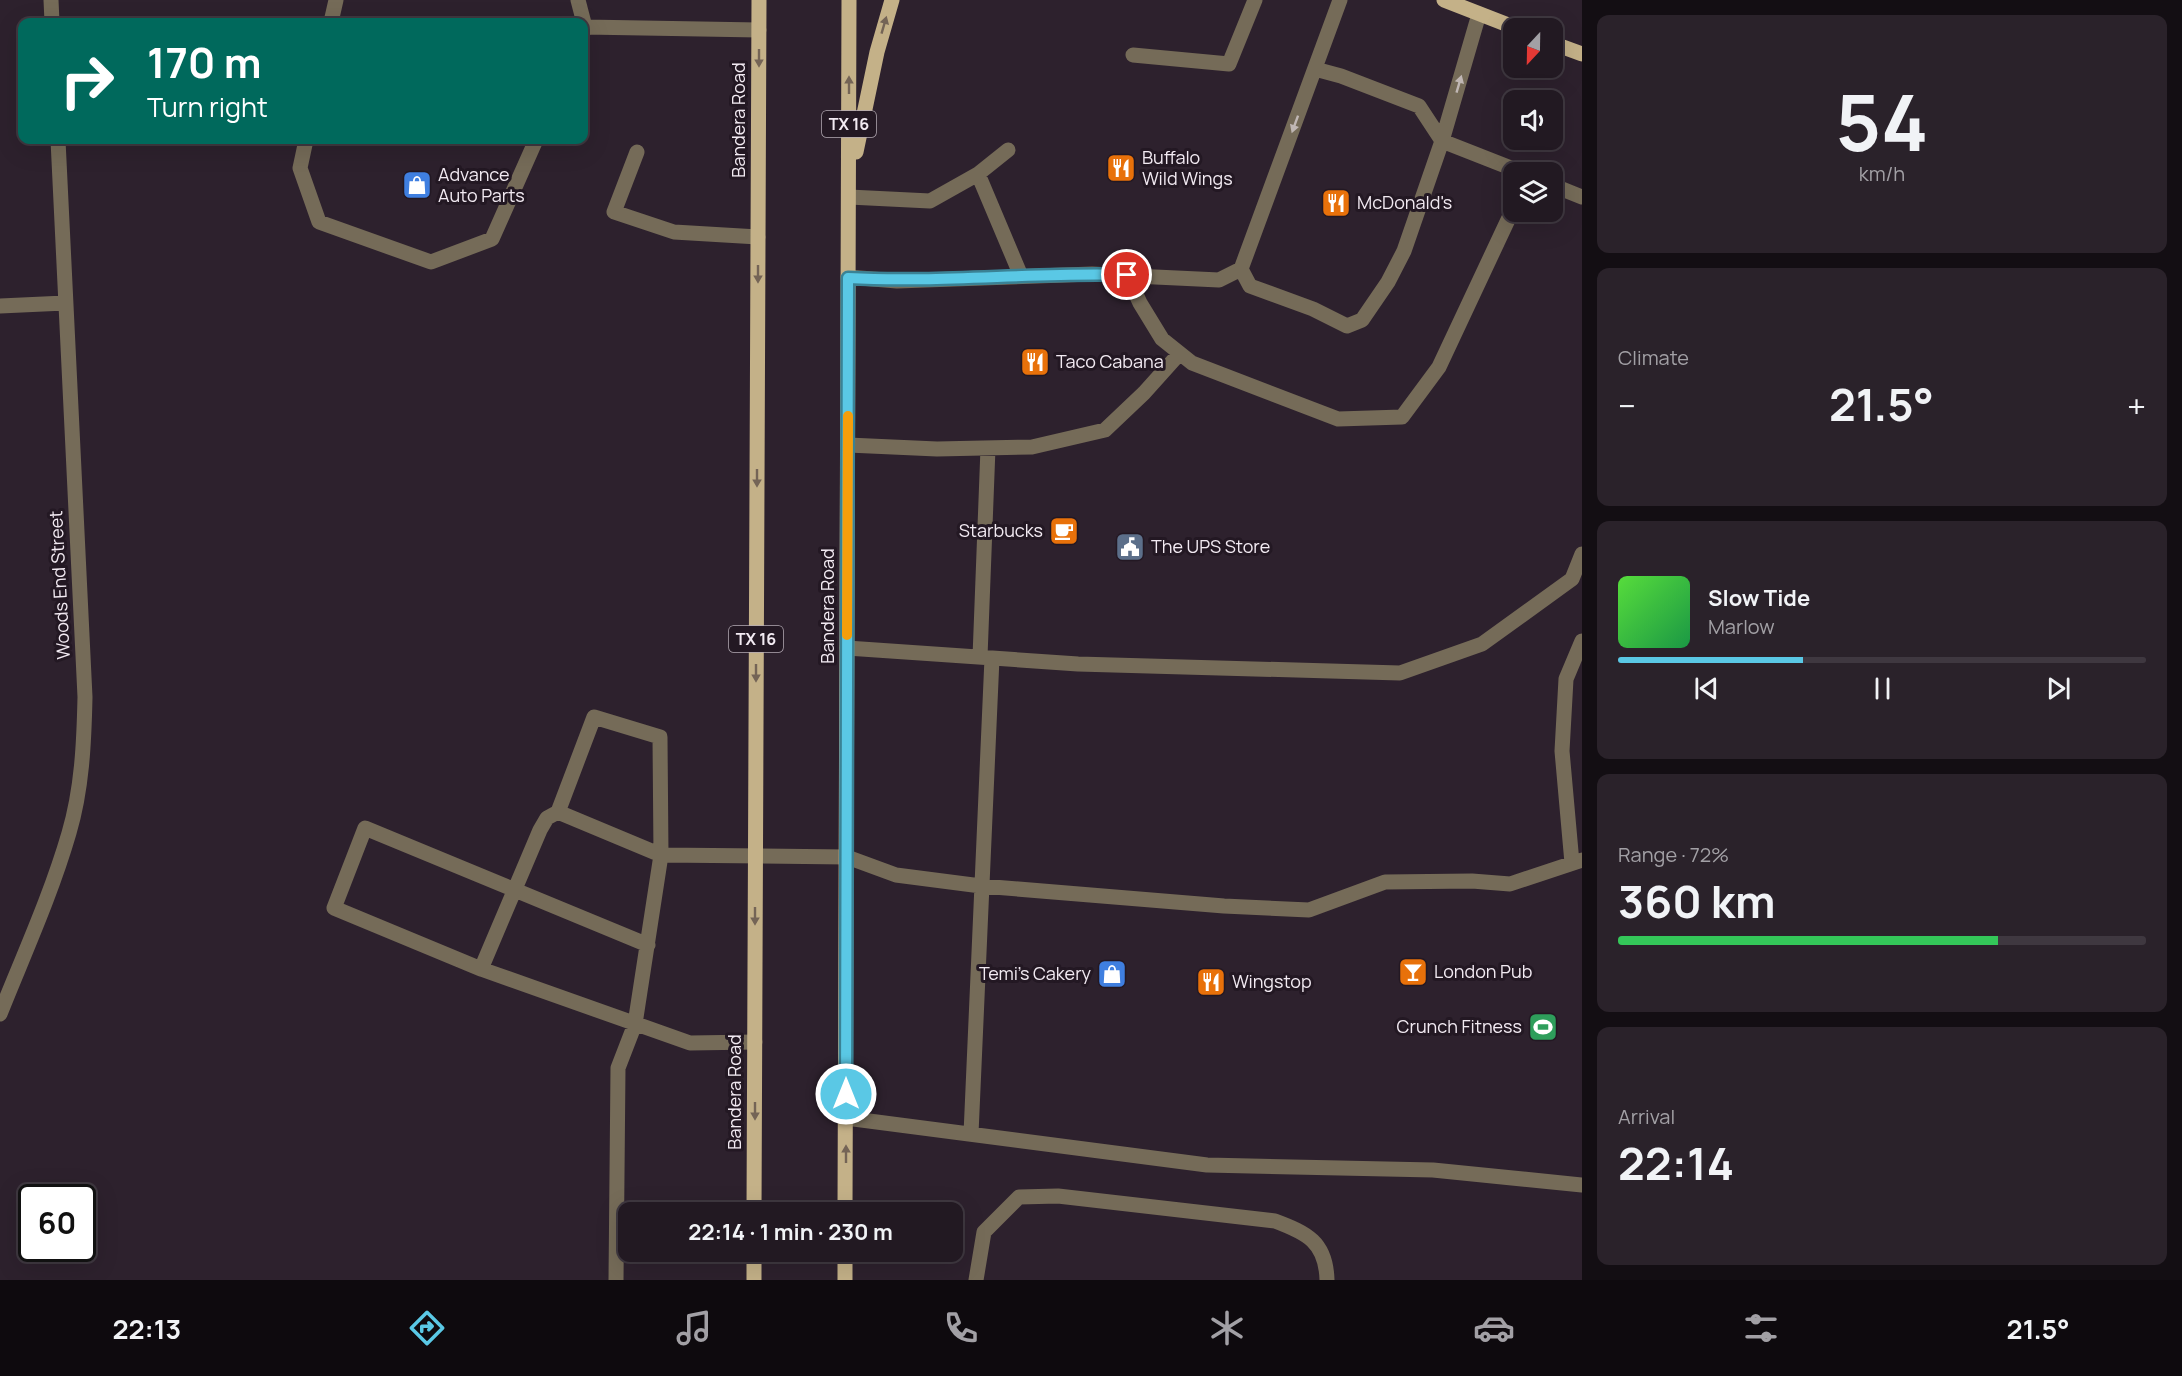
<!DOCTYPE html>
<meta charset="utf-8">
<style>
:root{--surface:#221922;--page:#2a222a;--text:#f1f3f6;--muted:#a2a0a5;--line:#3f3840;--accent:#5ac8e5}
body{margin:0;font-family:Manrope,sans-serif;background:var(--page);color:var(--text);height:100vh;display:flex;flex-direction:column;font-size:22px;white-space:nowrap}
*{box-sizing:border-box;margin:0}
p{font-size:20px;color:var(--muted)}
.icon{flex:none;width:33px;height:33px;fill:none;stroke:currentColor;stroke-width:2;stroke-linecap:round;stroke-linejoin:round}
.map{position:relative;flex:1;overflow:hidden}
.sheet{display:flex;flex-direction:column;gap:15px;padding:15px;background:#130e13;width:600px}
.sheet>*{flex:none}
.top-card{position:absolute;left:18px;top:18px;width:570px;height:126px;border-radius:12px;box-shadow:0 6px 24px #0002,0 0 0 2px var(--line);background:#00695c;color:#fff;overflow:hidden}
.needle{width:39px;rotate:202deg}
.buttons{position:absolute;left:1503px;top:18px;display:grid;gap:12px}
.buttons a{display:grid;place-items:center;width:60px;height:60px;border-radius:12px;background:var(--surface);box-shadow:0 6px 24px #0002,0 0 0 2px var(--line);font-size:30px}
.speed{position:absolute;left:18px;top:1184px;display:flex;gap:12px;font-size:30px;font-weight:700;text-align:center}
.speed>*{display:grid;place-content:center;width:78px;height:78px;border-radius:50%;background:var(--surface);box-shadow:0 6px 24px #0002,0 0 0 2px var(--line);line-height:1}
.speed .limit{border:3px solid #111;border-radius:9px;background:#fff;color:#111}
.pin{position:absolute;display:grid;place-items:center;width:51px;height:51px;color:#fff;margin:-26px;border:3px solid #fff;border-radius:50%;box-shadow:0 2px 6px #0007}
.me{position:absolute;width:66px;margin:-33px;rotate:0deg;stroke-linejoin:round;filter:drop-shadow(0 0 4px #0008)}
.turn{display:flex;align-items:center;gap:21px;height:126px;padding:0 30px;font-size:27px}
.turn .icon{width:78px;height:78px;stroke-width:2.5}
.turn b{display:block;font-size:42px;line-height:51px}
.big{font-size:45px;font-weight:700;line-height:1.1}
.sheet .card{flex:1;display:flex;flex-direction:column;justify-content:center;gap:9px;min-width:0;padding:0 21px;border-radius:12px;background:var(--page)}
.sheet .dial{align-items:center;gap:0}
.dial b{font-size:78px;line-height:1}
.song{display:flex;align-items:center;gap:18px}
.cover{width:72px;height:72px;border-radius:9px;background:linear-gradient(135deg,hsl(110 70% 55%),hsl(140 70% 35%))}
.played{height:6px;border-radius:3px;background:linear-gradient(90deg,var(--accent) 35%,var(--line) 35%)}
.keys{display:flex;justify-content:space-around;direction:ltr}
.heat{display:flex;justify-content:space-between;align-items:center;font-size:33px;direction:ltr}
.charge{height:9px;border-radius:4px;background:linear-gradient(90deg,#34c759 72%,var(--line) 0)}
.trip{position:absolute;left:618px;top:1202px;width:345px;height:60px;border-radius:12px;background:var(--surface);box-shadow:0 6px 24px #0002,0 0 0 2px var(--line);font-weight:700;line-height:60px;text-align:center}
.tab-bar{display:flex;height:96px;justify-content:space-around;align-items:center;background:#0e0a0e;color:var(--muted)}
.tab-bar .icon{width:42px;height:42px}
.tab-bar .active{color:var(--accent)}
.tab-bar b{font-size:27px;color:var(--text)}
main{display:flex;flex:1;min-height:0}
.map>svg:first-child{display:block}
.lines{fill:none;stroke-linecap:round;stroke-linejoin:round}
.minor{stroke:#756b58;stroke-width:15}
.major{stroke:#c4b188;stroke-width:15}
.oneway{fill:#746456}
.oneway2{fill:#c0b7b4}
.route-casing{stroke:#3a8295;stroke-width:15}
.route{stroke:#5ac8e5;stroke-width:10}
.slow{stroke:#f59e0b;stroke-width:10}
.labels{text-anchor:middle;stroke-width:6;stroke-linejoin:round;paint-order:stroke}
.shield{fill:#231823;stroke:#b4abb4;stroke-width:1.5}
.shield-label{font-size:16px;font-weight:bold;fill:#f2eaf2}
.street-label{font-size:18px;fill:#f2eaf2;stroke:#231823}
.poi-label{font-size:18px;fill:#f2eaf2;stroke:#231823;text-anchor:start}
</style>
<main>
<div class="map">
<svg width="1582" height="1280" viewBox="0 0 1582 1280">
<rect width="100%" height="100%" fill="#2d212d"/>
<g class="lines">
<path class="minor" d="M51 0 52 22
M578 0 585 27 584 31
M331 22 336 0
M585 27 759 30
M1133 55 1229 64 1255 0
M1315 69 1341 76 1419 106 1442 141 1521 172
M306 140 300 168 319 222 431 262 492 239 536 140
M637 152 614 212 674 232 758 237
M978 174 1008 150
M1552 185 1582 197
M849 197 930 201 978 174 1021 276
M1241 269 1250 286 1313 309 1347 326 1362 320 1388 282 1404 251 1442 141 1479 14
M1127 275 1140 303 1162 339 1192 363 1338 419 1402 417 1439 367 1514 207
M848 277 897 281 1092 274 1219 280 1241 269 1340 0
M0 306 65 303
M848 445 937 449 1032 447 1105 430 1144 393 1179 354
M847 648 1078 664 1400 673 1482 644 1572 579 1582 554
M980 657 988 448
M558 812 594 717 660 737 661 855 635 1024 618 1068 616 1280
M1572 863 1562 751 1566 679 1582 641
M481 969 334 908 365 828 648 945
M0 1014C24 954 51 895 69 833 82 789 84 743 85 697L58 140
M755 1042 690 1043 481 969 540 830 547 818 558 812 661 855 847 857 896 875 981 886 1224 906 1309 910 1385 882 1472 881 1510 884 1582 860
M846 1118 1207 1165 1433 1170 1582 1185
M971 1134 992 658
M976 1280 984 1232 1019 1197 1058 1196 1275 1221C1307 1233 1326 1242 1327 1280"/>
<path class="major" d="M1444 0 1516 28
M1552 43 1582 54
M856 152 877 52 892 0
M754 1212 759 0
M845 1212 849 0
M754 1280V1251
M845 1280V1251"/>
</g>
<defs><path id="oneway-solid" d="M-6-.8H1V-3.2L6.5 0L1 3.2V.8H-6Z" transform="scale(1.5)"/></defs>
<g class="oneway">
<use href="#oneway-solid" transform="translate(884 25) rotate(-74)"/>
<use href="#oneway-solid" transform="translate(759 58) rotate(90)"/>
<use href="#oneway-solid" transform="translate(849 85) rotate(-90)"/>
<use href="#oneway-solid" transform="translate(758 274) rotate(90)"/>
<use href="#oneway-solid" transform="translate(757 478) rotate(90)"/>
<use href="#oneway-solid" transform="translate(756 673) rotate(90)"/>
<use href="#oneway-solid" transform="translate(755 916) rotate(90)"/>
<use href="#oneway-solid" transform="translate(755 1111) rotate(90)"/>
<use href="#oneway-solid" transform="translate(846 1154) rotate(-90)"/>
</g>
<g class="oneway2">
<use href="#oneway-solid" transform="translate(1459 84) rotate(-74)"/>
<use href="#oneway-solid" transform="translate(1295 124) rotate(110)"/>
</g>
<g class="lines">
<g class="route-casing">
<path id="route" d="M846 1094 848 278C941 283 1034 272 1127 275"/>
</g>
<use href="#route" class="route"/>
<path class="slow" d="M847 635 848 416"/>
</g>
<defs>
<g id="restaurant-square" transform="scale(1.5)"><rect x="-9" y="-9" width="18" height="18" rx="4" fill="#e8710a" stroke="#231823"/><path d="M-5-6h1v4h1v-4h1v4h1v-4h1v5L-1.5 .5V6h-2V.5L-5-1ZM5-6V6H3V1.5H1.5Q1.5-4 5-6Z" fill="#fff"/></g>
<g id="shop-square" transform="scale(1.5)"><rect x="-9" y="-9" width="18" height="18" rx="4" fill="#3f7fe0" stroke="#231823"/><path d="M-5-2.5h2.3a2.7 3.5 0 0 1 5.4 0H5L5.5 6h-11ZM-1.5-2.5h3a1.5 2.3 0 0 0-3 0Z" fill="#fff"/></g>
<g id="cafe-square" transform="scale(1.5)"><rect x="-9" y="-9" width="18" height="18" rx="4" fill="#e8710a" stroke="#231823"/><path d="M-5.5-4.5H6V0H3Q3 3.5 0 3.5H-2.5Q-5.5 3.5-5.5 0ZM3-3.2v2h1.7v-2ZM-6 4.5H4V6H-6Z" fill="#fff"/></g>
<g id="civic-square" transform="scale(1.5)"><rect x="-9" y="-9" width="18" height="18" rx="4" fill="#5c6f8a" stroke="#231823"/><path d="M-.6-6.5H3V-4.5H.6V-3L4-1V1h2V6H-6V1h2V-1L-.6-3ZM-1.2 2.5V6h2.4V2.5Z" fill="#fff"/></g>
<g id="bar-square" transform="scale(1.5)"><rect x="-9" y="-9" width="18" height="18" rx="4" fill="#e8710a" stroke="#231823"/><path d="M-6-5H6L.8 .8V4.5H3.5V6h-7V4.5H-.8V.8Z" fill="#fff"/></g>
<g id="stadium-square" transform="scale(1.5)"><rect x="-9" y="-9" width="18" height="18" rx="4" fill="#2e9e5b" stroke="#231823"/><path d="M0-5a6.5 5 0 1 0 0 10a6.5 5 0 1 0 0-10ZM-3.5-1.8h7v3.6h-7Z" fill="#fff"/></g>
</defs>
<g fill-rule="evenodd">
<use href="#restaurant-square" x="1121" y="168"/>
<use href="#shop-square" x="417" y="185"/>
<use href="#restaurant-square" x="1336" y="203"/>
<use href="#restaurant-square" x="1035" y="362"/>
<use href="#cafe-square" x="1064" y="531"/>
<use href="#civic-square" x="1130" y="547"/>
<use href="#bar-square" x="1413" y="972"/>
<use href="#shop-square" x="1112" y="974"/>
<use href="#restaurant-square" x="1211" y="982"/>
<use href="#stadium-square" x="1543" y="1027"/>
</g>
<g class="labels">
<g class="shield">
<rect x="822" y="111" width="54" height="26" rx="4.5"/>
<rect x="729" y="626" width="54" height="26" rx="4.5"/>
</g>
<g class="shield-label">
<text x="849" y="130">TX 16</text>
<text x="756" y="645">TX 16</text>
</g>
<g class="street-label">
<text transform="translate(739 120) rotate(-90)" y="6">Bandera Road</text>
<text transform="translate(60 585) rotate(-93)" y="6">Woods End Street</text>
<text transform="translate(828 606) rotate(-90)" y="6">Bandera Road</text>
<text transform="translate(735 1092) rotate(-90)" y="6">Bandera Road</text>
</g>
<g class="poi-label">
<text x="1142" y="164">Buffalo<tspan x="1142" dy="21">Wild Wings</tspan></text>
<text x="438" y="181">Advance<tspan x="438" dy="21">Auto Parts</tspan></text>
<text x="1357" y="209">McDonald's</text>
<text x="1056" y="368">Taco Cabana</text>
<text x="1043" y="537" text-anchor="end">Starbucks</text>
<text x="1151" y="553">The UPS Store</text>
<text x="1434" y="978">London Pub</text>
<text x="1091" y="980" text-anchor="end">Temi's Cakery</text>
<text x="1232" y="988">Wingstop</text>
<text x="1522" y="1033" text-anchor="end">Crunch Fitness</text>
</g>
</g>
</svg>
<div class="buttons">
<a><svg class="needle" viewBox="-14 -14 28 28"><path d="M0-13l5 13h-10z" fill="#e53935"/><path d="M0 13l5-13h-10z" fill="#a2a0a5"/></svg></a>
<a><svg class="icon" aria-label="sound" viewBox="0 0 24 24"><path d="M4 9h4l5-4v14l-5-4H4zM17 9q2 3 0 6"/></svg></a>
<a><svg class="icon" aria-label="layers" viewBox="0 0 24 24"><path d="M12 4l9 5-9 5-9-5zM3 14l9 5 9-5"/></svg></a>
</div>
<div class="speed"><div class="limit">60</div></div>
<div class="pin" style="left:1127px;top:275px;background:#d93025"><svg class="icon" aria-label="arrive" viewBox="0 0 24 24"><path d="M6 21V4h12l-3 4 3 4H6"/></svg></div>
<svg class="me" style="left:846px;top:1094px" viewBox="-20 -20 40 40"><circle r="17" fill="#5ac8e5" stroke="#fff" stroke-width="3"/><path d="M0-11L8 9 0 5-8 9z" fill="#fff"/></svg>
<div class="trip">22:14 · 1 min · 230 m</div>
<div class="top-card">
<div class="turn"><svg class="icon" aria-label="right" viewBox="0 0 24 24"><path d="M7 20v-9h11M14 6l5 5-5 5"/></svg><div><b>170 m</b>Turn right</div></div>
</div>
</div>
<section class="sheet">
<div class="card dial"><b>54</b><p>km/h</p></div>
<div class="card"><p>Climate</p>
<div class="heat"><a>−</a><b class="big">21.5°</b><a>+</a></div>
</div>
<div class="card">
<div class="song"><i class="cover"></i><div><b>Slow Tide</b><p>Marlow</p></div></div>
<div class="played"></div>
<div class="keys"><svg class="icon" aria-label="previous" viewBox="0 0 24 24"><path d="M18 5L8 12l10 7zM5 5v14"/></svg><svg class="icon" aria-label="pause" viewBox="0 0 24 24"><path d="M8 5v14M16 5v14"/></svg><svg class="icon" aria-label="next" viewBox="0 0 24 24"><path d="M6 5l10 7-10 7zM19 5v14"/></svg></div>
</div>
<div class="card"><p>Range · 72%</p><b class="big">360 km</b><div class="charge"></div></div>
<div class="card"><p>Arrival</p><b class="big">22:14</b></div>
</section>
</main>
<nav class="tab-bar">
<b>22:13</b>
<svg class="icon active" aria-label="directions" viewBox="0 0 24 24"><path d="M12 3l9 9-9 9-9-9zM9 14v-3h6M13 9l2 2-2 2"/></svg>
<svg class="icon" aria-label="music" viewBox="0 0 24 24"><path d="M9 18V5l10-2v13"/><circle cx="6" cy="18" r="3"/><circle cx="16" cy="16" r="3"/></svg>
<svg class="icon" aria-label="phone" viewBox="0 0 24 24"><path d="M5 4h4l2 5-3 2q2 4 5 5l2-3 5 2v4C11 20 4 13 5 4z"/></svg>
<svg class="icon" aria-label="climate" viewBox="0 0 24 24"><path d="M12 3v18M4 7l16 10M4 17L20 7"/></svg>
<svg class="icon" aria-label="car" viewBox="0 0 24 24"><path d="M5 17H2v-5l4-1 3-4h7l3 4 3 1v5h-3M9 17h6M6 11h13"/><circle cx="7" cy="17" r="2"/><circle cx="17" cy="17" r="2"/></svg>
<svg class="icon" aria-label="filters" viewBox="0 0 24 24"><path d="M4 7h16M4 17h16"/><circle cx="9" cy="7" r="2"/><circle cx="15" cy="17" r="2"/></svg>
<b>21.5°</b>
</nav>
